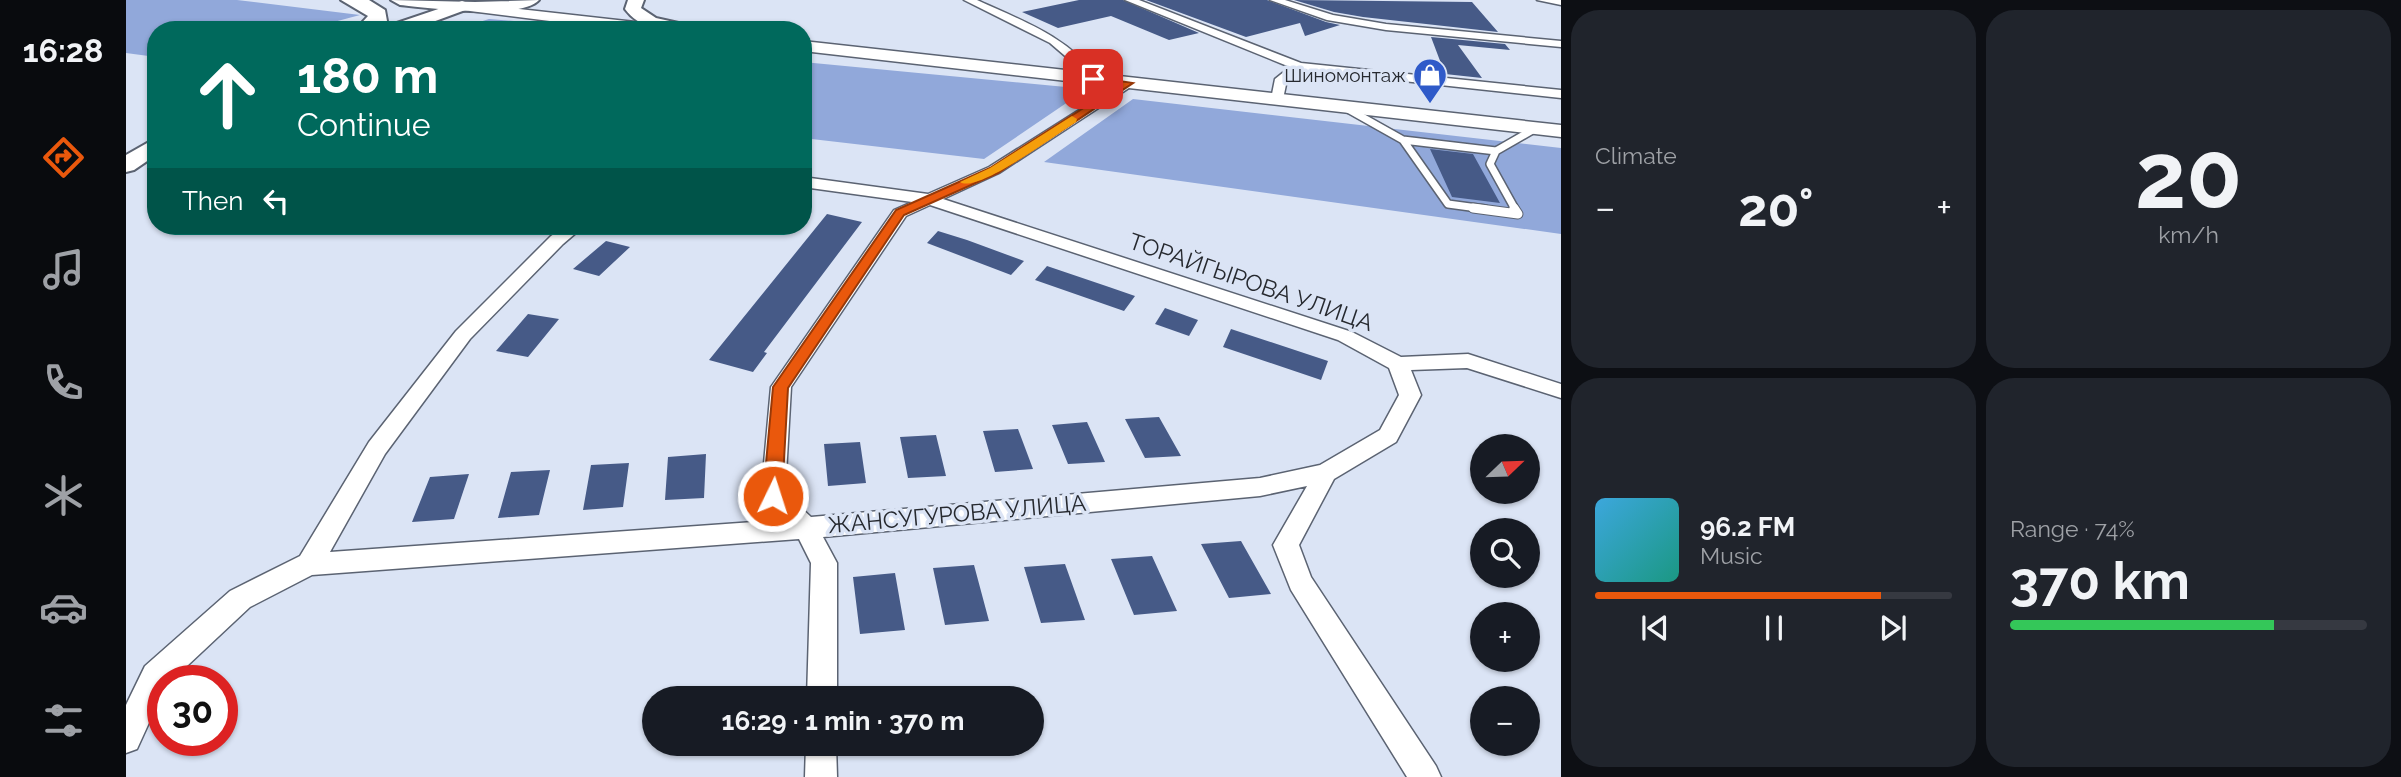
<!DOCTYPE html>
<meta charset="utf-8">
<style>
:root{--surface:#171b24;--page:#20242c;--text:#f1f3f6;--muted:#9ea1a6;--line:#363941;--accent:#ea580c}
body{margin:0;font-family:Raleway,sans-serif;background:var(--page);color:var(--text);height:100vh;display:flex;flex-direction:column;font-size:26px;white-space:nowrap}
*{box-sizing:border-box;margin:0}
p{font-size:23px;color:var(--muted)}
.icon{flex:none;width:38px;height:38px;fill:none;stroke:currentColor;stroke-width:2;stroke-linecap:round;stroke-linejoin:round}
.map{position:relative;flex:1;overflow:hidden}
.details{display:flex;flex-direction:column;gap:10px;padding:10px;background:#0d0f14;width:840px}
.details>*{flex:none}
.guide{position:absolute;left:21px;top:21px;width:665px;height:214px;border-radius:28px;box-shadow:0 2px 5px #0004;background:#00695c;color:#fff;overflow:hidden}
.needle{width:46px;rotate:67deg}
.tools{position:absolute;left:1344px;top:434px;display:grid;gap:14px}
.tools a{display:grid;place-items:center;width:70px;height:70px;border-radius:50%;background:var(--surface);box-shadow:0 2px 5px #0004;font-size:35px}
.speed{position:absolute;left:21px;top:665px;display:flex;gap:14px;font-size:35px;font-weight:700;text-align:center}
.speed>*{display:grid;place-content:center;width:91px;height:91px;border-radius:50%;background:var(--surface);box-shadow:0 2px 5px #0004;line-height:1}
.speed .limit{border:10px solid #d22;background:#fff;color:#111}
.pin{position:absolute;display:grid;place-items:center;width:60px;height:60px;color:#fff;margin:-30px;border-radius:14px;box-shadow:0 4px 10px #0006}
.me{position:absolute;width:77px;margin:-38px;rotate:4deg;stroke-linejoin:round;filter:drop-shadow(0 0 5px #0008)}
.turn{display:flex;align-items:center;gap:24px;height:147px;padding:0 35px;font-size:32px}
.turn .icon{width:91px;height:91px;stroke-width:2.5}
.turn b{display:block;font-size:49px;line-height:60px}
.then{display:flex;align-items:center;height:66px;padding:0 35px;background:#0003;gap:14px;font-size:26px}
.big{font-size:52px;font-weight:700;line-height:1.1}
.details .card{flex:1;display:flex;flex-direction:column;justify-content:center;gap:10px;min-width:0;padding:0 24px;border-radius:28px;background:var(--page)}
.details .dial{align-items:center;gap:0}
.dial b{font-size:91px;line-height:1}
.song{display:flex;align-items:center;gap:21px}
.cover{width:84px;height:84px;border-radius:10px;background:linear-gradient(135deg,hsl(200 70% 55%),hsl(170 70% 35%))}
.played{height:7px;border-radius:4px;background:linear-gradient(90deg,var(--accent) 80%,var(--line) 80%)}
.keys{display:flex;justify-content:space-around;direction:ltr}
.heat{display:flex;justify-content:space-between;align-items:center;font-size:38px;direction:ltr}
.charge{height:10px;border-radius:5px;background:linear-gradient(90deg,#34c759 74%,var(--line) 0)}
.details .tiles{flex:1;display:grid;gap:10px;grid-template-columns:repeat(2,1fr)}
.trip{position:absolute;left:516px;top:686px;width:402px;height:70px;border-radius:35px;background:var(--surface);box-shadow:0 2px 5px #0004;font-weight:700;line-height:70px;text-align:center}
main{display:flex;flex:1;min-height:0}
.dock{display:flex;flex-direction:column;width:126px;justify-content:space-around;align-items:center;background:#090b0e;color:var(--muted)}
.dock .icon{width:49px;height:49px}
.dock .active{color:var(--accent)}
.dock b{font-size:32px;color:var(--text)}
.map>svg:first-child{display:block}
.forest{fill:#91a8da}
.building{fill:#465a87}
.lines{fill:none;stroke-linecap:round;stroke-linejoin:round}
.lane-far1-casing{stroke:#5b6372;stroke-width:10}
.lane-casing{stroke:#5b6372;stroke-width:11}
.street-casing{stroke:#5b6372;stroke-width:3}
.secondary-casing{stroke:#5b6372;stroke-width:3}
.primary-casing{stroke:#5b6372;stroke-width:4}
.highway-casing{stroke:#5b6372;stroke-width:4}
.lane-far1{stroke:#fff;stroke-width:7}
.lane{stroke:#fff;stroke-width:9}
.street{fill:#fff;fill-rule:evenodd}
.secondary{fill:#fff;fill-rule:evenodd}
.primary{fill:#fff;fill-rule:evenodd}
.highway{fill:#fff;fill-rule:evenodd}
.route{fill:#ea580c;stroke:#983908;stroke-width:2}
.slow{fill:#f59e0b}
.labels{text-anchor:middle;stroke-width:7;stroke-linejoin:round;paint-order:stroke}
.far-poi-label{font-size:19px;fill:#26292f;stroke:#dbe4f5;text-anchor:end}
.street-label{font-size:23px;fill:#26292f;stroke:#dbe4f5}
</style>
<main>
<nav class="dock">
<b>16:28</b>
<svg class="icon active" aria-label="directions" viewBox="0 0 24 24"><path d="M12 3l9 9-9 9-9-9zM9 14v-3h6M13 9l2 2-2 2"/></svg>
<svg class="icon" aria-label="music" viewBox="0 0 24 24"><path d="M9 18V5l10-2v13"/><circle cx="6" cy="18" r="3"/><circle cx="16" cy="16" r="3"/></svg>
<svg class="icon" aria-label="phone" viewBox="0 0 24 24"><path d="M5 4h4l2 5-3 2q2 4 5 5l2-3 5 2v4C11 20 4 13 5 4z"/></svg>
<svg class="icon" aria-label="climate" viewBox="0 0 24 24"><path d="M12 3v18M4 7l16 10M4 17L20 7"/></svg>
<svg class="icon" aria-label="car" viewBox="0 0 24 24"><path d="M5 17H2v-5l4-1 3-4h7l3 4 3 1v5h-3M9 17h6M6 11h13"/><circle cx="7" cy="17" r="2"/><circle cx="17" cy="17" r="2"/></svg>
<svg class="icon" aria-label="filters" viewBox="0 0 24 24"><path d="M4 7h16M4 17h16"/><circle cx="9" cy="7" r="2"/><circle cx="15" cy="17" r="2"/></svg>
</nav>
<div class="map">
<svg width="1435" height="777" viewBox="0 0 1435 777">
<rect width="100%" height="100%" fill="#dbe4f5"/>
<path class="forest" d="M0 0H111L234 15 178 30H30V57L0 53Z
M363 19 497 30H328Z
M677 62 961 89 858 159 677 138Z
M1007 99 1435 148V234L918 162Z"/>
<path class="building" d="M953 0H997L1073 33 1043 40 985 16 932 28 896 12Z
M1020 0H1141L1200 22 1214 25 1179 36 1174 23 1120 37Z
M1168 0 1346 2 1372 32 1237 17 1208 12Z
M1305 37 1379 44 1384 50 1332 45 1356 78 1319 74Z
M1304 149 1347 154 1374 203 1326 197Z
M701 214 736 222 638 352 641 353 627 372 583 360Z
M812 231 841 240 898 261 885 275 801 243Z
M480 241 504 247 473 276 447 269Z
M921 266 983 287 1009 296 998 311 909 280Z
M1039 308 1072 320 1063 336 1029 324Z
M402 314 433 319 402 357 370 351Z
M1105 329 1202 361 1195 380 1097 347Z
M1033 417 1055 456 1019 458 999 419Z
M961 422 979 462 942 464 926 425Z
M892 429 907 469 869 472 857 431Z
M810 435 820 476 782 478 774 437Z
M734 442 740 483 702 486 698 444Z
M580 454 578 498 539 500 542 457Z
M503 463 497 507 457 510 465 465Z
M424 470 413 515 372 518 385 472Z
M343 474 328 519 286 522 304 477Z
M1115 541 1145 594 1103 598 1075 544Z
M1026 556 1051 611 1008 615 985 559Z
M939 564 959 620 915 623 898 567Z
M848 565 863 621 819 625 807 568Z
M769 573 779 630 734 634 727 577Z"/>
<g class="lines">
<g class="lane-far1-casing">
<path id="lane-far1" d="M1220 108 1277 140 1322 204 1359 209
M1277 140 1370 151
M1389 209 1364 164 1370 151 1410 128"/>
</g>
<g class="lane-casing">
<path id="lane" d="M1347 208 1392 214 1388 208"/>
</g>
<g class="street-casing">
<path id="street" d="M838 0H851C897 21 943 37 973 79L963 82 952 67 924 43Z
M999 0H1013L1175 63 1435 90V98L1175 70 1161 80 1157 99 1151 103 1145 99 1149 79 1164 67Z
M1144 0H1159L1207 15 1260 24 1435 41V47L1260 30 1201 20Z
M1411 0H1435V5Z
M1002 79 1008 83 1006 86 873 173 817 199 1226 332 1275 357 1342 354 1435 384V398L1341 368 1285 370 1295 395 1270 442 1208 479 1173 545 1185 577 1310 766 1315 777H1281L1165 590 1147 545 1181 486 1134 496 697 537 711 563V698H681L685 563 673 539 186 575 124 607 45 681H37V692L11 749 0 753V705L19 666 104 591 174 556 243 442 330 331 425 236 440 226H458L437 244 344 339 259 454 204 552 656 520 635 496 645 387 768 210 786 202 677 187V177L802 194 863 167ZM804 205 1212 340 1263 368 1273 395 1254 430 1194 465 1134 478 685 517 659 493 665 387 780 216Z
M680 744H710L711 777H679Z"/>
</g>
<g class="secondary-casing">
<path id="secondary" d="M349 4 536 25 543 30H495L344 11 342 8Z
M677 41 1435 125V137L677 51Z"/>
</g>
<g class="primary-casing">
<path id="primary" d="M502 0H518L515 8 530 18 566 26 568 30C542 30 516 32 499 9Z
M336 1 342 3 344 6 342 9 285 30H260L262 26Z
M30 138V155L8 170 0 172V155Z"/>
</g>
<g class="highway-casing">
<path id="highway" d="M215 0H243L259 10 261 21 252 30H229L242 16Z
M265 0 349 2 413 0C396 20 301 8 274 5Z"/>
</g>
<use href="#lane-far1" class="lane-far1"/>
<use href="#lane" class="lane"/>
<use href="#street" class="street"/>
<use href="#secondary" class="secondary"/>
<use href="#primary" class="primary"/>
<use href="#highway" class="highway"/>
</g>
<path class="route" d="M967 77 1007 83 872 173 778 215 662 388 656 496 653 501H640L637 496 647 387 770 210 864 168 993 85 964 81V77Z"/>
<path class="slow" d="M946 116 951 119 950 122C932 133 851 194 834 182L864 168Z"/>
<defs>
<g id="shop-pin" transform="scale(1.75)"><path d="M0 17L-7.5 6A9.5 9.5 0 1 1 7.5 6Z" fill="#2f5ac9" stroke="#dbe4f5"/><path d="M-5-2.5h2.3a2.7 3.5 0 0 1 5.4 0H5L5.5 6h-11ZM-1.5-2.5h3a1.5 2.3 0 0 0-3 0Z" fill="#fff"/></g>
</defs>
<g fill-rule="evenodd">
<use href="#shop-pin" x="1304" y="75"/>
</g>
<g class="labels">
<g class="far-poi-label">
<text x="1280" y="82">Шиномонтаж</text>
</g>
<g class="street-label">
<text transform="translate(1125 282) rotate(19)" y="8">ТОРАЙГЫРОВА УЛИЦА</text>
<text transform="translate(831 514) rotate(-5)" y="8">ЖАНСУГУРОВА УЛИЦА</text>
</g>
</g>
</svg>
<div class="tools">
<a><svg class="needle" viewBox="-14 -14 28 28"><path d="M0-13l5 13h-10z" fill="#e53935"/><path d="M0 13l5-13h-10z" fill="#9ea1a6"/></svg></a>
<a><svg class="icon" aria-label="search" viewBox="0 0 24 24"><circle cx="10" cy="10" r="6"/><path d="M15 15l6 6"/></svg></a>
<a>+</a>
<a>−</a>
</div>
<div class="speed"><div class="limit">30</div></div>
<div class="pin" style="left:967px;top:79px;background:#d93025"><svg class="icon" aria-label="arrive" viewBox="0 0 24 24"><path d="M6 21V4h12l-3 4 3 4H6"/></svg></div>
<svg class="me" style="left:647px;top:496px" viewBox="-20 -20 40 40"><circle r="17" fill="#ea580c" stroke="#fff" stroke-width="3"/><path d="M0-11L8 9 0 5-8 9z" fill="#fff"/></svg>
<div class="trip">16:29 · 1 min · 370 m</div>
<div class="guide">
<div class="turn"><svg class="icon" aria-label="ahead" viewBox="0 0 24 24"><path d="M12 20V5M6 11l6-6 6 6"/></svg><div><b>180 m</b>Continue</div></div>
<div class="then">Then<svg class="icon" aria-label="left" viewBox="0 0 24 24"><path d="M17 20v-9H6M10 6l-5 5 5 5"/></svg></div>
</div>
</div>
<section class="details">
<div class="tiles">
<div class="card"><p>Climate</p>
<div class="heat"><a>−</a><b class="big">20°</b><a>+</a></div>
</div>
<div class="card dial"><b>20</b><p>km/h</p></div>
<div class="card">
<div class="song"><i class="cover"></i><div><b>96.2 FM</b><p>Music</p></div></div>
<div class="played"></div>
<div class="keys"><svg class="icon" aria-label="previous" viewBox="0 0 24 24"><path d="M18 5L8 12l10 7zM5 5v14"/></svg><svg class="icon" aria-label="pause" viewBox="0 0 24 24"><path d="M8 5v14M16 5v14"/></svg><svg class="icon" aria-label="next" viewBox="0 0 24 24"><path d="M6 5l10 7-10 7zM19 5v14"/></svg></div>
</div>
<div class="card"><p>Range · 74%</p><b class="big">370 km</b><div class="charge"></div></div>
</div>
</section>
</main>
